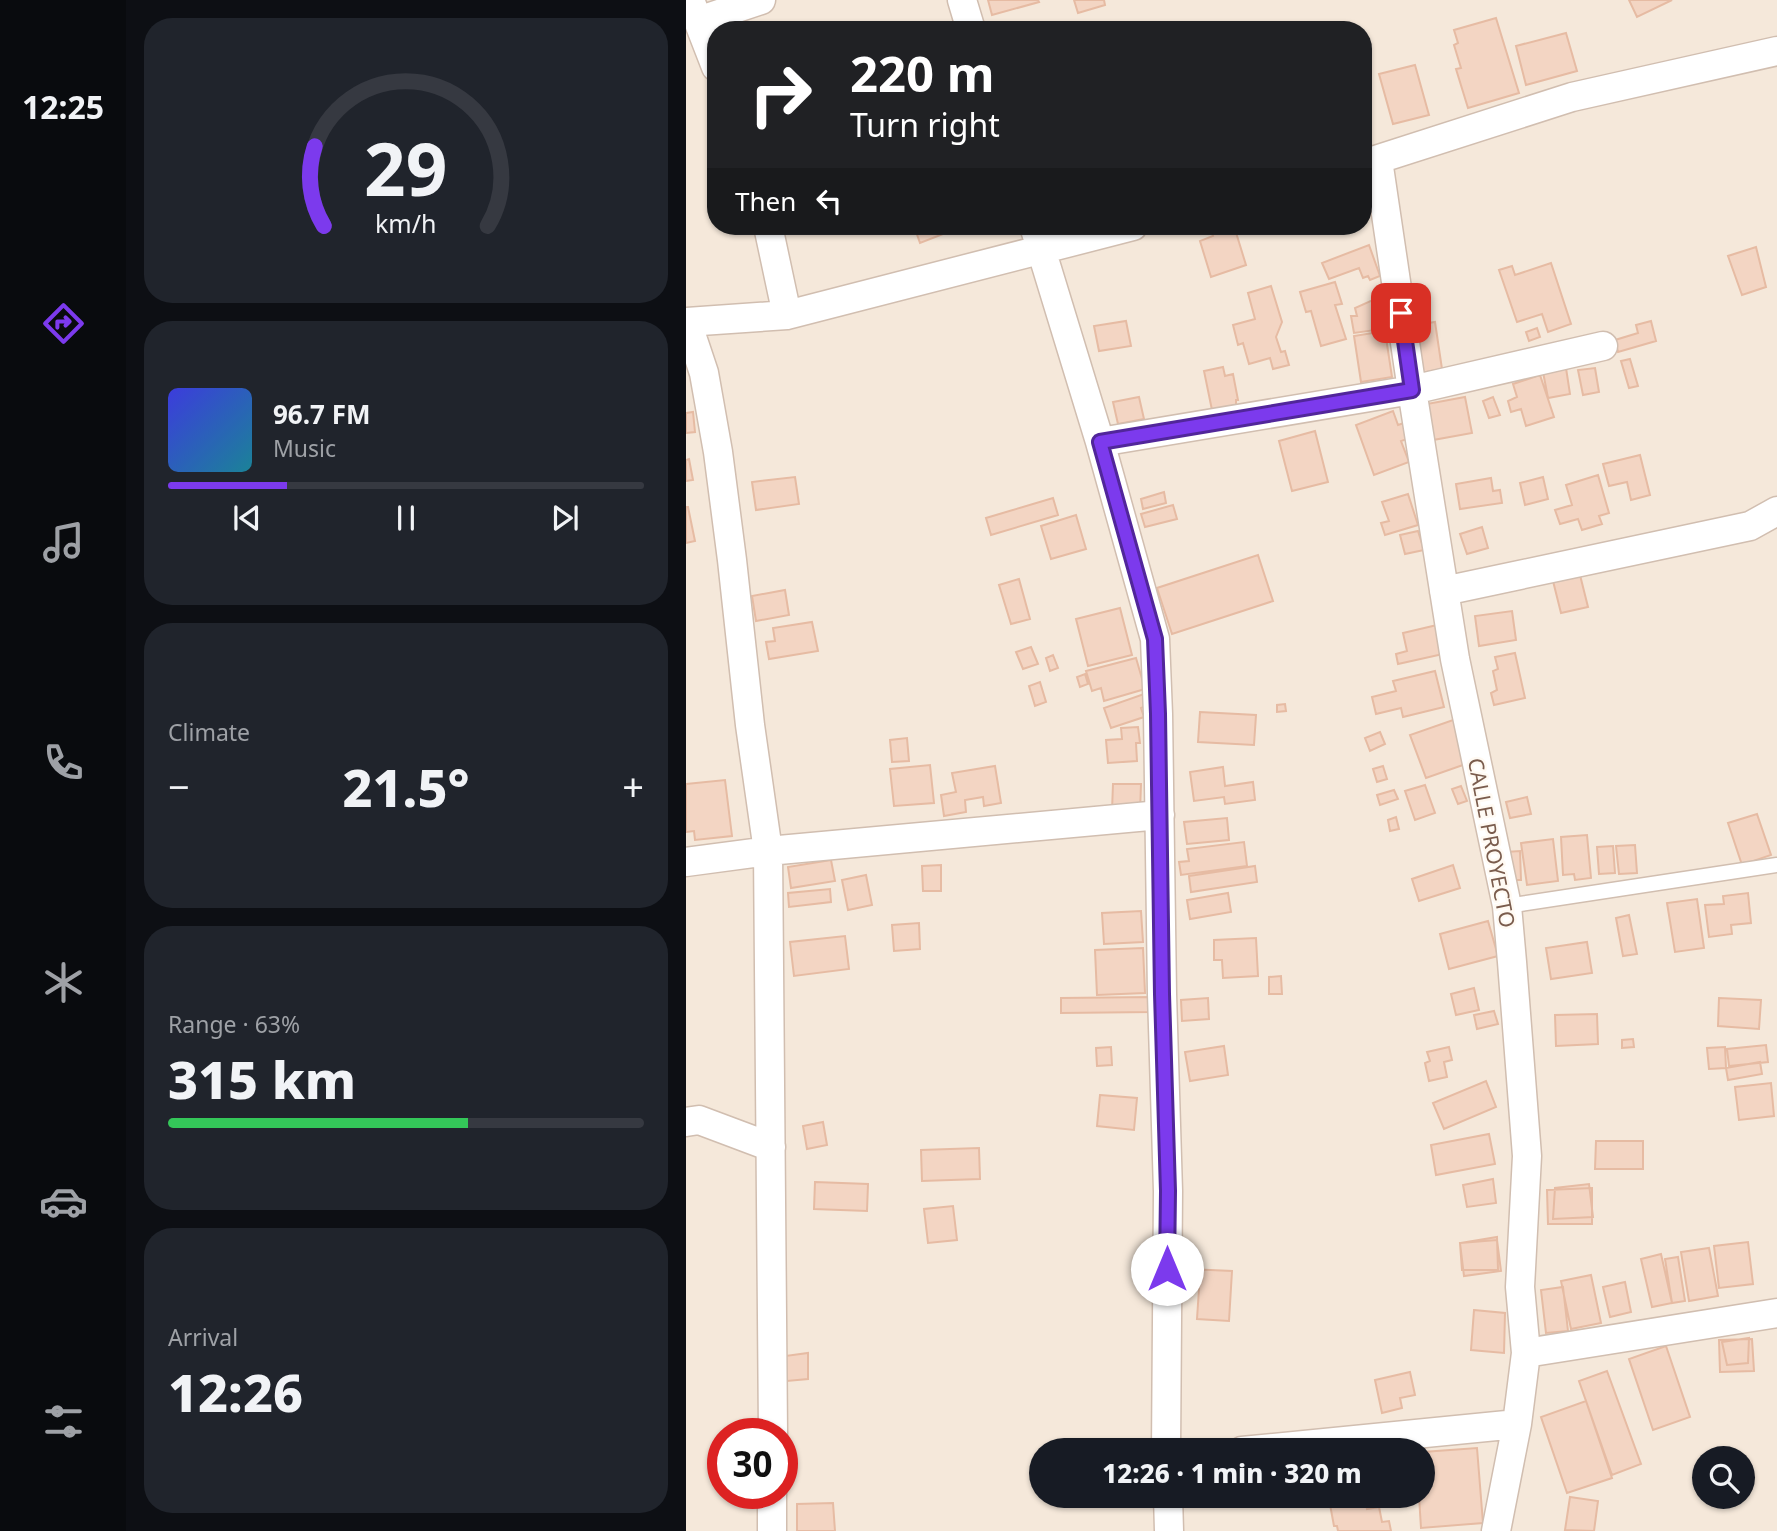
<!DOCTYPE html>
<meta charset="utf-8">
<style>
:root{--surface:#171b24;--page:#20242c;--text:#f1f3f6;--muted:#9ea1a6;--line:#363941;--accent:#7c3aed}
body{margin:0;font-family:"Noto Sans",sans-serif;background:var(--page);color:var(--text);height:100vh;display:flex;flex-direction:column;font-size:26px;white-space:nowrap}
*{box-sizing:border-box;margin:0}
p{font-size:23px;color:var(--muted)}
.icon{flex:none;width:38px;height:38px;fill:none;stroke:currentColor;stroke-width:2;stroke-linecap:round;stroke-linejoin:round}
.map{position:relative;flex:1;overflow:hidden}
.panel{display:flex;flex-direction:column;gap:18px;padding:18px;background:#0d0f14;width:560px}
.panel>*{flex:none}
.hud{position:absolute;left:21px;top:21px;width:665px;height:214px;border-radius:28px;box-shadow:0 2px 5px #0004;background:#202124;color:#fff;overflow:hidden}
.fabs{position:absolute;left:1006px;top:1446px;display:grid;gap:14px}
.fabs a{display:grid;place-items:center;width:63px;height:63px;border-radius:50%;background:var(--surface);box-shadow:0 2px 5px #0004;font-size:35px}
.speed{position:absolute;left:21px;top:1418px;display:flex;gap:14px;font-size:35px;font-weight:700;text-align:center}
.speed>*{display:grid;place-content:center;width:91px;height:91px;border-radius:50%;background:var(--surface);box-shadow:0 2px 5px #0004;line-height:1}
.speed .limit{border:10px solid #d22;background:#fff;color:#111}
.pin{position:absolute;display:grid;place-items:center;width:60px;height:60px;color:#fff;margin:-30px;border-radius:14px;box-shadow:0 4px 10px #0006}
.me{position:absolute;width:77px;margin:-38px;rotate:0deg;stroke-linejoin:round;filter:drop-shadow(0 0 5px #0008)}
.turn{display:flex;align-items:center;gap:24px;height:147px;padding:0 28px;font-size:32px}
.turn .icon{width:91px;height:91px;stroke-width:2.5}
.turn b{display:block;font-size:49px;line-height:60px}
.then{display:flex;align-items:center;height:66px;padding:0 28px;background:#0003;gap:14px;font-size:26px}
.big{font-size:52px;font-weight:800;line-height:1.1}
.panel .tile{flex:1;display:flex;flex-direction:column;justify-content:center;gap:10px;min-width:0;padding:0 24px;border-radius:28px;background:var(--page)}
.panel .dial{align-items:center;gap:0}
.dial svg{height:182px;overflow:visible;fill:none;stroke:var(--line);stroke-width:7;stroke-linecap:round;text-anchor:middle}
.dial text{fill:var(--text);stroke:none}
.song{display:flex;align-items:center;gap:21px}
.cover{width:84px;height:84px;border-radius:10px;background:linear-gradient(135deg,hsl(240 70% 55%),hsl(190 70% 35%))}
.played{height:7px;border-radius:4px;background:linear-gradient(90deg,var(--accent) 25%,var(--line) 25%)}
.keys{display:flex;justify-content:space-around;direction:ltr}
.heat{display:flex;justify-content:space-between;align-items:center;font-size:38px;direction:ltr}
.charge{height:10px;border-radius:5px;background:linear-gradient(90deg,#34c759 63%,var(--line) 0)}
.trip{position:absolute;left:343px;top:1438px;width:406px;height:70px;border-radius:35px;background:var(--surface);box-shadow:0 2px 5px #0004;font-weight:800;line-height:70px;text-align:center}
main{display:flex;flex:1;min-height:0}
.menu{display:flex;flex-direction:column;width:126px;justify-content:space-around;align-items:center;background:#090b0e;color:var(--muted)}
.menu .icon{width:49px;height:49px}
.menu .current{color:var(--accent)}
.menu b{font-size:32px;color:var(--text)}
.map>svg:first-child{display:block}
.residential{fill:#f5e8da;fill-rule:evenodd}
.building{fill:#f3d5c3;stroke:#e6bba3;stroke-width:2}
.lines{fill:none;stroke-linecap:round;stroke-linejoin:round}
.lane-casing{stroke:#d1beb0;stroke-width:17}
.street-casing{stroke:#d1beb0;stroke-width:31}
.lane{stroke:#fff;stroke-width:14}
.street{stroke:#fff;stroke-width:28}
.route-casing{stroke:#51269a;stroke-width:18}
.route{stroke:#7c3aed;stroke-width:12}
.labels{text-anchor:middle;stroke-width:5;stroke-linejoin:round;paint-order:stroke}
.street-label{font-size:21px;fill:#7a5c4d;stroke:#fffaf3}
</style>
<main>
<nav class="menu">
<b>12:25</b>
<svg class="icon current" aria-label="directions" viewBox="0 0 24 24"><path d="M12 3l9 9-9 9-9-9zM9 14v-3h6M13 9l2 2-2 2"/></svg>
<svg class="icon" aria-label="music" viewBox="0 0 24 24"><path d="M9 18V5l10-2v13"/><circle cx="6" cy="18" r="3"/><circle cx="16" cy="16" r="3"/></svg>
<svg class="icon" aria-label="phone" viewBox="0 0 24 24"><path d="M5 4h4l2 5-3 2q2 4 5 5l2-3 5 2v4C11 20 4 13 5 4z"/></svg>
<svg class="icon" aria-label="climate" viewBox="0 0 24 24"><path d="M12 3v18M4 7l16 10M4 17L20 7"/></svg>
<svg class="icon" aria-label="car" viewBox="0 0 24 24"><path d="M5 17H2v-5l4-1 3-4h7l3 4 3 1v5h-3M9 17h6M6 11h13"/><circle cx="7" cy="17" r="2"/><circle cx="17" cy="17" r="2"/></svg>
<svg class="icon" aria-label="filters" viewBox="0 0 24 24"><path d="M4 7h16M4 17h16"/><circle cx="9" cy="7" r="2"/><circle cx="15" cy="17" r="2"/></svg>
</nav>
<section class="panel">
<div class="tile dial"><svg viewBox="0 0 100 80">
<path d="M14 69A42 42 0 1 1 86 69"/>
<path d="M14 69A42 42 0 0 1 10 34" stroke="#7c3aed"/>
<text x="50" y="56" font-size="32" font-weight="700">29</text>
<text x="50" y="72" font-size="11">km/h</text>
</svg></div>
<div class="tile">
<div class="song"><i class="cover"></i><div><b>96.7 FM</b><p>Music</p></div></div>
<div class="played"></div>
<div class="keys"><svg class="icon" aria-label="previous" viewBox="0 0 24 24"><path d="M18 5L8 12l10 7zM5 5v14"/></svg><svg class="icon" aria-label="pause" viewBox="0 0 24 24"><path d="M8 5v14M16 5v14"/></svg><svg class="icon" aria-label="next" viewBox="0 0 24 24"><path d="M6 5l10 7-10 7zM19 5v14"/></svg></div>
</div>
<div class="tile"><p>Climate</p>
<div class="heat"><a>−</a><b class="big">21.5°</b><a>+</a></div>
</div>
<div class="tile"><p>Range · 63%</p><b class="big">315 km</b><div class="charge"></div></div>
<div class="tile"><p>Arrival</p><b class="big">12:26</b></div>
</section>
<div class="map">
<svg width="1091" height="1531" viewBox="0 0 1091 1531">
<rect width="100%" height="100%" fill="#fdf6ec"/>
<path class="residential" d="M0 0H1091V1531H0ZM30 30H677V226H30ZM37 1433H96V1493H37ZM355 1451H737V1496H355ZM1018 1458H1057V1496H1018Z"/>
<path class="building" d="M302 0H352L353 2 306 15Z
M388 0H418L419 5 392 13Z
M943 0H986L951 17Z
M810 18 833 93 782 108 770 69 775 68 768 45 772 43 768 30Z
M880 33 891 71 840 85 830 46Z
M729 65 743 115 707 124 693 74Z
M228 226H263L265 231 234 243Z
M524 226H548L560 265 525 277 514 241 527 236Z
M657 226H672L673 228 660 233Z
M683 245 694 276 684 280 682 276 677 278 673 268 643 279 636 263Z
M1070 247 1080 287 1056 295 1042 256Z
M865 263 885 324 862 332 856 314 831 322 813 270 826 266 829 275Z
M649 282 656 304 649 305 660 339 635 346 625 311 620 312 614 292Z
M585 286 596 322 590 337 595 352 599 351 603 365 587 369 584 358 563 364 557 343 552 345 547 325 569 319 562 293Z
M689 299 694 312 697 329 668 333 665 316H671L669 308Z
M440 321 445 346 413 351 408 326Z
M965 321 970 341 932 352 929 340 952 333 950 325Z
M749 322 756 369 735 373 729 325Z
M851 328 854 337 843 341 840 332Z
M699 331 706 377 675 382 668 336Z
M944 359 952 386 943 388 935 361Z
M537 367 539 376 547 374 552 400H550V405L526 410 518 371Z
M880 368 884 394 862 398 857 372Z
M909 368 913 392 897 395 892 370Z
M854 375 868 417 840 426 835 409 825 412 822 401 831 397 827 384Z
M453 397 458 419 432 424 427 402Z
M779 397 786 433 747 440 741 404Z
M807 397 814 415 803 418 797 401Z
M707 411 712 425 718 423 724 438 715 441 723 462 688 475 670 425Z
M7 412 9 432 0 433V413Z
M629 431 642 482 606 491 593 441Z
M954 455 964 495 945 500 941 482 923 486 917 464Z
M3 459 7 480 0 481V460Z
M912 475 923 513 913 516 916 524 896 530 892 519 874 524 869 510 886 505 880 485Z
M109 477 113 504 70 510 66 482Z
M857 477 862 499 839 505 834 483Z
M805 478 807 491 814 490 816 503 774 509 770 484Z
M478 492 480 503 457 509 455 499Z
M722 494 732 525 699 535 695 523 703 521 696 502Z
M367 498 372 515 305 535 300 518Z
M487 505 491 519 459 527 455 514Z
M0 507H2L9 541 0 543Z
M390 515 400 549 365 559 355 526Z
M796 527 802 548 781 554 774 534Z
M732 531 738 550 719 554 714 535Z
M572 555 587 601 486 634 471 588Z
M894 575 902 607 875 613 867 581Z
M333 579 344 619 325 624 313 585Z
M99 590 103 615 70 621 66 596Z
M434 608 446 655 402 666 390 619Z
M826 611 830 640 793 646 789 616Z
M126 622 132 651 83 659 80 642 89 641 87 628Z
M751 625 757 654 712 664 710 654 721 651 717 633Z
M345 647 352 664 337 669 330 652Z
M829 653 839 698 808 705 805 693 811 690 807 671 812 669 809 657Z
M367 655 372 668 364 671 360 658Z
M450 658 459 689 418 701 415 688 406 691 400 671Z
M749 671 758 707 717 717 715 708 690 714 686 697 710 691 707 681Z
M399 674 402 684 394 687 391 677Z
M354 682 360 702 349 706 343 686Z
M458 694 462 705 455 708 458 717 425 728 418 708Z
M599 704 600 711 591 712V705Z
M514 712 570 715 568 745 512 742Z
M770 719 779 743 777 765 740 778 724 735Z
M452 727 454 743H450L451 761 422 763 420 740 436 739 435 728Z
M694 732 699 744 684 751 679 738Z
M221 738 223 761 206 762 204 740Z
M244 765 248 803 208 806 204 769Z
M309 766 315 803 298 806 297 797 279 800 280 812 258 816 255 795 270 792 266 773Z
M697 766 701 779 691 782 687 769Z
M537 767 539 786 567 782 569 800 539 804 538 797 508 801 504 772Z
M39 780 46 836 9 840 8 831 0 832V784Z
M427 784H455L454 812 426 811Z
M739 785 749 813 729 820 719 791Z
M775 786 781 801 772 804 766 789Z
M708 790 712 799 694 805 691 795Z
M841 797 845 814 824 818 820 802Z
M1071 814 1085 855 1056 865 1042 823Z
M710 817 713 829 704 831 702 820Z
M541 818 543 840 501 844 498 822Z
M901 835 905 878 889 880 888 874 877 875 875 837Z
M867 839 872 881 841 885 835 843Z
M558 842 561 866 495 875 493 862 503 861 501 849Z
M949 845 951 873 933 874 930 846Z
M927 846 929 873 913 874 911 847Z
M834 851 835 880H822L820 852Z
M145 860 149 881 105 888 102 867Z
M255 865V891H237L236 866Z
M767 865 774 888 733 901 726 879Z
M569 866 571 882 505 892 503 876Z
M180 875 186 905 162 910 156 880Z
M144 889 145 902 103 907 102 893Z
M542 893 545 912 504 919 501 900Z
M1062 893 1065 923 1045 925 1046 934 1023 937 1019 905 1038 904 1037 896Z
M1011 899 1018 948 989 952 981 903Z
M455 911 457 942 418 944 416 913Z
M943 915 951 954 937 956 930 918Z
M802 921 812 956 763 969 754 934Z
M233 923 234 949 208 951 206 925Z
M159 936 163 969 108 976 104 942Z
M570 938 572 976 537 978 536 960H528V940Z
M901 942 906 973 865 979 860 948Z
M457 948 459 993 411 995 409 950Z
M595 976 596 994H583V977Z
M788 988 793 1010 770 1015 765 994Z
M466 997V1012L375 1013V998Z
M522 998 523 1019 496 1021 495 1000Z
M1033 998 1075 1000 1073 1029 1032 1026Z
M808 1011 812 1024 791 1029 788 1015Z
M911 1014 912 1044 870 1046 869 1015Z
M947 1039 948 1047 936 1048V1040Z
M1080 1045 1082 1062 1043 1066 1041 1049Z
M538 1046 542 1075 504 1081 499 1052Z
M425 1047 426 1065 411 1066 410 1048Z
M763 1047 766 1060 758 1062 761 1077 743 1081 739 1063 744 1061 741 1052Z
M1039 1047 1040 1068 1023 1069 1021 1048Z
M1074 1062 1076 1074 1042 1080 1040 1068Z
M800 1081 810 1107 758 1129 747 1103Z
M1085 1083 1088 1116 1053 1120 1049 1087Z
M414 1095 451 1098 448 1130 411 1126Z
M137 1122 141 1145 121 1149 117 1126Z
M803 1134 809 1164 750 1175 745 1145Z
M910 1141H957V1169H909Z
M293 1148 294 1179 236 1181 235 1150Z
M807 1179 810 1203 781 1207 777 1185Z
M129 1182 182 1184 181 1211 128 1209Z
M903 1184 907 1217 867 1219 869 1188Z
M906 1188V1224H862L861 1190Z
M267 1206 271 1240 242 1243 238 1209Z
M811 1237 812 1270H776L774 1243Z
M811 1240 815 1271 778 1276 774 1243Z
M1062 1242 1067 1284 1033 1288 1028 1246Z
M1023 1248 1032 1296 1003 1301 995 1252Z
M975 1254 986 1303 966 1307 955 1259Z
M992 1257 999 1301 986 1303 979 1259Z
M502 1269 546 1271 543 1321 511 1319 513 1289H501Z
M905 1275 915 1323 885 1329 875 1281Z
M939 1282 945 1312 924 1317 917 1287Z
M877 1287 882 1331 860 1333 855 1290Z
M788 1310 819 1313 818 1353 785 1350Z
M1063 1338 1062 1363 1041 1365 1036 1342Z
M1066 1339 1068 1371 1034 1372 1033 1340Z
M980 1346 1004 1417 967 1430 943 1359Z
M122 1353V1379L101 1381 99 1356Z
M921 1371 955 1464 926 1475 893 1381Z
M724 1372 729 1395 714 1398 716 1408 696 1413 689 1380Z
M900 1401 926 1478 881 1493 855 1417Z
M791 1448 797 1523 735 1528 733 1496H737V1452Z
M633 1496H665L666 1498 679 1496 681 1509 693 1507 696 1522 703 1521 705 1531H652L651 1526H648L643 1499 633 1501Z
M708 1496H731L732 1498 709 1500Z
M884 1497 912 1501 908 1531 879 1530Z
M147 1503 149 1531H111V1504Z"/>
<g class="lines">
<g class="lane-casing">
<path id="lane" d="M821 906 1091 865"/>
</g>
<g class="street-casing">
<path id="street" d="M4 0 30 67
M276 0 285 30
M12 21 75 0
M692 160 726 390 769 659 821 906 826 962 841 1156 834 1287 840 1353 831 1424 810 1531
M677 164 886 97 1091 51
M82 226 101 315
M348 226 414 442 469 639 472 714 476 994 482 1191 480 1451
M0 322 101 315 447 226
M1 322 18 373 32 452 46 560 64 725 82 851 87 1433
M414 442 726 390 917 346
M758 591 1064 526 1091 511
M0 862 82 851 474 815
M0 1122 13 1120 85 1147
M840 1353 1091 1313
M556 1451 831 1424
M482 1496 483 1531
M86 1531V1493"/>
</g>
<use href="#lane" class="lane"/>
<use href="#street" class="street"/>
</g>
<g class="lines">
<g class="route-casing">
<path id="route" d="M481 1269 482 1191 476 994 472 714 469 639 414 442 726 390 715 313"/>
</g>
<use href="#route" class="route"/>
</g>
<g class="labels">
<g class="street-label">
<text transform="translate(805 843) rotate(79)" y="7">CALLE PROYECTO</text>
</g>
</g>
</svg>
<div class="fabs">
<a><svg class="icon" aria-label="search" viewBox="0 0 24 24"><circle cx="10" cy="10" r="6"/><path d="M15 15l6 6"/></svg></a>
</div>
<div class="speed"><div class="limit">30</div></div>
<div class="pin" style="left:715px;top:313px;background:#d93025"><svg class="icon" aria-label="arrive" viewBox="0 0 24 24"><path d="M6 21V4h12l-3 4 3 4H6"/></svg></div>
<svg class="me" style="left:481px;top:1269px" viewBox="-20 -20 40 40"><circle r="19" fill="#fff"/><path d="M0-13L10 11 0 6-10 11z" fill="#7c3aed"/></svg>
<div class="trip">12:26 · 1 min · 320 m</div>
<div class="hud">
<div class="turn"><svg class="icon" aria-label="right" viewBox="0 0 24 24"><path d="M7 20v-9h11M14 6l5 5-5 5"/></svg><div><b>220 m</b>Turn right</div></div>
<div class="then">Then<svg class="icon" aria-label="left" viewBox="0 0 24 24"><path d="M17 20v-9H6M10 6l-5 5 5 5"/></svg></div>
</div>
</div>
</main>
